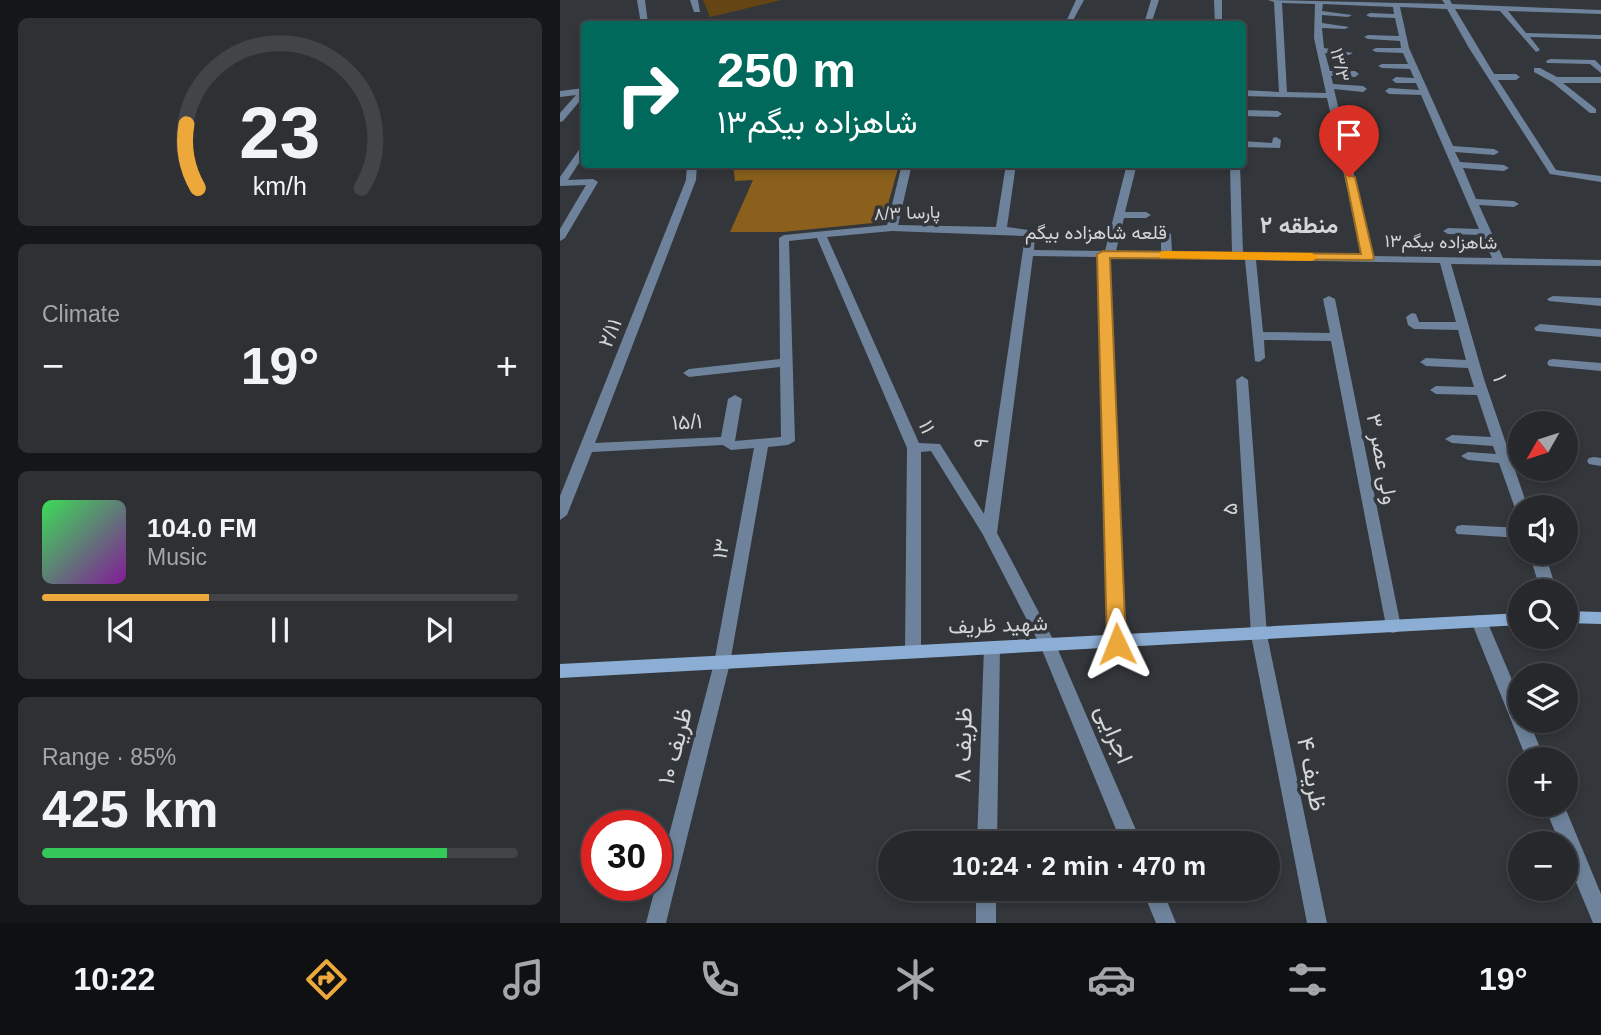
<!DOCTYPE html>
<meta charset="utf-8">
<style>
:root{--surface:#26282c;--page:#2e3034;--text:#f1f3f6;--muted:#a4a6a9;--line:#424448;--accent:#eda83b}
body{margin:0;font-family:Arial,Vazirmatn,sans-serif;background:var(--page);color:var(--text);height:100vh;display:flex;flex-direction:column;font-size:26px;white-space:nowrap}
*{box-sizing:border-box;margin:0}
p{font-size:23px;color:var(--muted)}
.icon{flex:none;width:38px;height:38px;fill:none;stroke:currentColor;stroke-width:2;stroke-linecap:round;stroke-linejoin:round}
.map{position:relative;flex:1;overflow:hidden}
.sheet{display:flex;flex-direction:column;gap:18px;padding:18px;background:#151618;width:560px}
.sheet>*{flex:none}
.guide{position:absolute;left:21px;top:21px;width:665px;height:147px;border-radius:7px;box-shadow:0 4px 10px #0003,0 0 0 2px var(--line);background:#00695c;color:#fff;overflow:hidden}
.needle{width:46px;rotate:231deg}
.fabs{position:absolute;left:948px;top:411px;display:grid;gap:14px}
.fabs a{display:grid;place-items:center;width:70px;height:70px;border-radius:50%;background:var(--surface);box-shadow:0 4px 10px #0003,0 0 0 2px var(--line);font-size:35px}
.speed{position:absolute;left:21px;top:810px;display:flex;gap:14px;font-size:35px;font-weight:700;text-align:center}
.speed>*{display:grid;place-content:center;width:91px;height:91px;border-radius:50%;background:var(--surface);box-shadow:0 4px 10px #0003,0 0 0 2px var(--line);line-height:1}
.speed .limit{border:10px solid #d22;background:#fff;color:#111}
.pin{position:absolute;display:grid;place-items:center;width:60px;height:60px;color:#fff;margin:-72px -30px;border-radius:50% 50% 50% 0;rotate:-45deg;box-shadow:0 0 7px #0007}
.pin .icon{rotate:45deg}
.me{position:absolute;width:77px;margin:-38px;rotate:358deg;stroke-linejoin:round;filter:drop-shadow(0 0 5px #0008)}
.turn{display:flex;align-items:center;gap:24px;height:147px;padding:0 21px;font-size:32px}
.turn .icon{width:91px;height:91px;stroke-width:2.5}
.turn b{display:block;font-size:49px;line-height:60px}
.big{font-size:52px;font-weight:800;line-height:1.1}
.sheet .card{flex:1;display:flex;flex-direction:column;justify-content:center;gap:10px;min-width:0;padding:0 24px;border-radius:10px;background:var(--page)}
.sheet .dial{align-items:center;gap:0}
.dial svg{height:182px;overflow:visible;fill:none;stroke:var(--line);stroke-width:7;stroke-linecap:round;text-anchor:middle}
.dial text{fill:var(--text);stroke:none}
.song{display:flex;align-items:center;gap:21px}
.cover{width:84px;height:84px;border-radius:10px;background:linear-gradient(135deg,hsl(130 70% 55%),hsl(290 70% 35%))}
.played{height:7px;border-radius:4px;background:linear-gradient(90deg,var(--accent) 35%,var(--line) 35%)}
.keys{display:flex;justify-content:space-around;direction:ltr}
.heat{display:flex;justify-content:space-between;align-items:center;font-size:38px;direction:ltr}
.charge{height:10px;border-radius:5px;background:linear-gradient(90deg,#34c759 85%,var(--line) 0)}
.trip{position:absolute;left:318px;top:831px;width:402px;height:70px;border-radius:35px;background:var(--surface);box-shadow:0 4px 10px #0003,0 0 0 2px var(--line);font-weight:800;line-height:70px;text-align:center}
.dock{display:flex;height:112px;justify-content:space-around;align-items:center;background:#0f1012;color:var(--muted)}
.dock .icon{width:49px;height:49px}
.dock .active{color:var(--accent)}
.dock b{font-size:32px;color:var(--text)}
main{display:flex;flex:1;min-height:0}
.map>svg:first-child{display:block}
.green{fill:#654513}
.forest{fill:#8b601c}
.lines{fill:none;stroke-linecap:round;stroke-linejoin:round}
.street{fill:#6e839b;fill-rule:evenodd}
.secondary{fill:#8daed4;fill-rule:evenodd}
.route{fill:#eda83b;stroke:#9a6d26;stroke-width:2}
.slow{fill:#f59e0b}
.labels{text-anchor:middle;stroke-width:7;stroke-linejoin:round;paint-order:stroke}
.far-street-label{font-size:18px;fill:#d3d5d7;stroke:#33363a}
.far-neighbourhood-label{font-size:19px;fill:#d3d5d7;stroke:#33363a}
.street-label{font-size:21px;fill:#d3d5d7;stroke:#33363a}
.far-district-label{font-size:23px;font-weight:bold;fill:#d3d5d7;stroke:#33363a}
.near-street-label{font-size:24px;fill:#d3d5d7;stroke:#33363a}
</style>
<main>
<section class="sheet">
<div class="card dial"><svg viewBox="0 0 100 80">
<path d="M14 69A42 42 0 1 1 86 69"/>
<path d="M14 69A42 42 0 0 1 9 41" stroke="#eda83b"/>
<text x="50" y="56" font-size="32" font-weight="700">23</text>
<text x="50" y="72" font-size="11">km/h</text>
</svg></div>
<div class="card"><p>Climate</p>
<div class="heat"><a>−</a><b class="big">19°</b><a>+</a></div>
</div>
<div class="card">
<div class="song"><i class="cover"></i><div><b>104.0 FM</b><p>Music</p></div></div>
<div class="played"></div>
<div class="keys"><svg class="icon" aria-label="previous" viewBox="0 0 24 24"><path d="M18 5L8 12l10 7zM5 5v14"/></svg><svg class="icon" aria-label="pause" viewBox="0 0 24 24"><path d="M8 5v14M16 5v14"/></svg><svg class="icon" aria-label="next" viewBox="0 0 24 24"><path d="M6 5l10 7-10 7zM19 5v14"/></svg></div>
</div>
<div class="card"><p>Range · 85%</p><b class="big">425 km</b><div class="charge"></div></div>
</section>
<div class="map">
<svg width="1041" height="923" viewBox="0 0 1041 923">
<rect width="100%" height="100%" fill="#33363a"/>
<path class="green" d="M143 0H222L150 17Z"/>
<path class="forest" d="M173 165V164L339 165 323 222 223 232H170L193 180 175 181Z"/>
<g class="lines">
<path class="street" d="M77 0H85L88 24H81Z
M130 0H138L140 12H134Z
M516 0H524L511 24H505Z
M591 0H599L591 24H584Z
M654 0H662V24H655Z
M708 0 885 4 882 0H890L892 4 1041 10V14L948 11 966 33 1041 35V39L970 37 980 50 976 52 940 11 895 9 934 74H956L960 77 956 80H938L996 170 1041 176V182L990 174 909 48 887 9 840 7 849 48 893 146 934 149 939 152 934 155 895 152 900 162 944 165 949 168 944 171 903 168 916 199 954 201 959 204 954 207 919 205 943 258 1041 260V266L891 264 924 379 968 508H961V513L956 511 939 463 908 460 901 456 908 452 936 454 933 446 892 443 885 439 892 435 931 437 917 395 876 394 870 390 876 386 914 387 908 368 866 366 860 362 866 358 906 360 898 330 854 329 848 325 846 317 852 313 856 314 859 322H896L880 263 696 260 703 332 770 333 763 299 769 296 775 299 841 627 839 631 833 633 827 631 771 341 704 340 705 358 699 362 695 361 685 260 549 258 565 644 563 648 557 650 551 648 549 644 538 257 473 256 437 533 496 645 582 844H562L480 645 422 533 371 451 361 452V651L359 655 353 657 347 655 345 651 347 448 257 238 229 241 235 441 228 445 208 447 170 663 106 923H86L154 663 194 448 171 450 163 445 32 452 7 515 0 520V496L126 180 127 164H137L136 180 35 443 161 437 168 399 175 395 182 399 175 441 221 437 220 367 129 377 123 373 129 369 220 359 219 238 224 235 327 225 342 164H352L338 225 436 227 446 164H456L447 227 475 231 474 250 545 251 567 164H577L565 212H586L591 215 586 218H564L556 251 601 252V234L606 231 611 234 612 252 672 253 670 164H680L683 253 802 256 767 98 682 96V90L719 92 714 2ZM722 3 755 4 754 38 766 93 727 92ZM763 4 833 7 834 14 810 13 806 15 810 17 835 18 839 36 808 35 804 37 808 39 840 41 841 48H816L812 50 816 52 843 53 848 64H822L818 66 822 68 850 69 854 78 836 77 832 80 836 83H856L859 90 829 88 825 91 829 94 861 95 919 229 888 228 883 231 888 234 922 235 932 258 813 256 774 89 803 92 807 89 803 86 773 84 771 76 795 77 799 74 795 71H770L765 53 789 55 793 53 764 48 762 28 785 29 789 27 762 23V15L788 17 792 15 762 11ZM332 231 465 236 424 514 380 444 359 443 267 237Z
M990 59 1035 60 1041 66V73L1030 64 987 63 986 61Z
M974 68H980L997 77H1041V83H1003L1036 109V113H1030L992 82 974 72Z
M24 88V96L3 121 0 122V113L16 95 0 97V91Z
M682 110 718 111 722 114 718 117 682 116Z
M716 137 721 140 720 148 682 147V141L712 143 713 138Z
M24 146V155L8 180 33 179 38 182 5 238 0 241V229L26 185 0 186V177L21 147Z
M993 296 1041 298V306L989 301 987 299Z
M980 324 1041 329V337L976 331 974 328Z
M993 359 1041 363V371L989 366 987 363 989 360Z
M682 376 688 380 707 635 767 923H747L691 635 676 380Z
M1034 457 1041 458V466L1029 464 1027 461 1029 458Z
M902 525 961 528V538L897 534 895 530 897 526Z
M969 553H985L997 592H981Z
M919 615 925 617 927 621 961 701V721H969L985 760H967L911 621 913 617Z
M432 641 438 643 440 647 437 844H417L424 647 426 643Z
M984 805H1004L1041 894V923H1033L1006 858V844H1000Z
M416 889H436V923H416Z
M582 889H602L616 923H596Z"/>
<path class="secondary" d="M1006 611 1041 612V624L1006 623Z
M961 613V625L0 678V664Z"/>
</g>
<path class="route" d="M785 174 795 177 814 258 812 260 550 258 566 644 564 649H550L547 644 537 254 543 251 801 254Z"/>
<path class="slow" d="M604 251 752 253 758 257 752 261 600 258V252Z"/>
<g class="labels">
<g class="far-street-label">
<text transform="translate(780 65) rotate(77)" y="6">۱۳/۳</text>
<text transform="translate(347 213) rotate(-2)" y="6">۸/۳ پارسا</text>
<text transform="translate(881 242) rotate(1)" y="6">شاهزاده بیگم۱۳</text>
</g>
<g class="far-neighbourhood-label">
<text x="536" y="239">قلعه شاهزاده بیگم</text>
</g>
<g class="street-label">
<text transform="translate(50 333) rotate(-68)" y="7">۲/۱۱</text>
<text transform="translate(940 378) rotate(72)" y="7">۱</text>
<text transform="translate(127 422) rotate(-3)" y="7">۱۵/۱</text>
<text transform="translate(367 427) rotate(68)" y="7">۱۱</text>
<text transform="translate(421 443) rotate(-82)" y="7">۹</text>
<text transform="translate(822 459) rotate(79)" y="7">ولی عصر ۳</text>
<text transform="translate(670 509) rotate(-94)" y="7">۵</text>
<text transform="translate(161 549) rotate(-79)" y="7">۱۳</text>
<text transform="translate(438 625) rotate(-2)" y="7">شهید ظریف</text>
</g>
<g class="far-district-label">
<text x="739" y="233">منطقه ۲</text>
</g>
<g class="near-street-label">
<text transform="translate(554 734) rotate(67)" y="8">اجرایی</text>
<text transform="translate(403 745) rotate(-89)" y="8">ظریف ۸</text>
<text transform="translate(115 746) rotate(-76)" y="8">ظریف ۱۰</text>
<text transform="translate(752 774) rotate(79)" y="8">ظریف ۴</text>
</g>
</g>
</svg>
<div class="fabs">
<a><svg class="needle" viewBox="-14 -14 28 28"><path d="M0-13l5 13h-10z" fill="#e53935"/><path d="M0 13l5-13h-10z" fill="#a4a6a9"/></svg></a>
<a><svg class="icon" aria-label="sound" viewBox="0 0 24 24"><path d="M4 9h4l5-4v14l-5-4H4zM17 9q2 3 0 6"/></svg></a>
<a><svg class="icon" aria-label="search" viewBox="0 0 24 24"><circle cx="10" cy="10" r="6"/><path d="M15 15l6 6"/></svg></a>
<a><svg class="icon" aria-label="layers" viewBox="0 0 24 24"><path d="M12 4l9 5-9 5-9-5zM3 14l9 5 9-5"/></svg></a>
<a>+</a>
<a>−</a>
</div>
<div class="speed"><div class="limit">30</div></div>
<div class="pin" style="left:789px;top:177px;background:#d93025"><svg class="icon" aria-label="arrive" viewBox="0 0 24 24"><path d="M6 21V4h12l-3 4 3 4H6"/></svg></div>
<svg class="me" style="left:557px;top:644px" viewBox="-20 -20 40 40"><path d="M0-17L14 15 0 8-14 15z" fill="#eda83b" stroke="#fff" stroke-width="4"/></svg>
<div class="trip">10:24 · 2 min · 470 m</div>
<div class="guide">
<div class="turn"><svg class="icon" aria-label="right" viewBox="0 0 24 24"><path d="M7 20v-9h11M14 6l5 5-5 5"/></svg><div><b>250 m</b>شاهزاده بیگم۱۳</div></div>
</div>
</div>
</main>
<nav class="dock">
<b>10:22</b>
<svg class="icon active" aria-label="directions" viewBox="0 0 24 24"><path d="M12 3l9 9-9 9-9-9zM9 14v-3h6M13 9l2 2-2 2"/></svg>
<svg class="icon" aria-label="music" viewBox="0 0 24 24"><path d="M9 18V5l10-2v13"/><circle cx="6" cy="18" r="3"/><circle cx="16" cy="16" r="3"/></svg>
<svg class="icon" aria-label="phone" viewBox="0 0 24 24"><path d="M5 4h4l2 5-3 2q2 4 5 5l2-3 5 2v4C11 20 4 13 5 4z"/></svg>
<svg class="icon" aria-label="climate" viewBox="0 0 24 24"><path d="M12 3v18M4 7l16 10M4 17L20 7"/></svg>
<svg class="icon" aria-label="car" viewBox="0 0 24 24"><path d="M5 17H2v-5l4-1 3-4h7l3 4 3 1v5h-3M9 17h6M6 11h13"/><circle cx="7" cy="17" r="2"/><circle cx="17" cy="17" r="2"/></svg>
<svg class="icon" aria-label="filters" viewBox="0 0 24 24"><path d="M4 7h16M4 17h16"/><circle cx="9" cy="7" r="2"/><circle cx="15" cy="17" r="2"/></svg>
<b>19°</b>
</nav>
